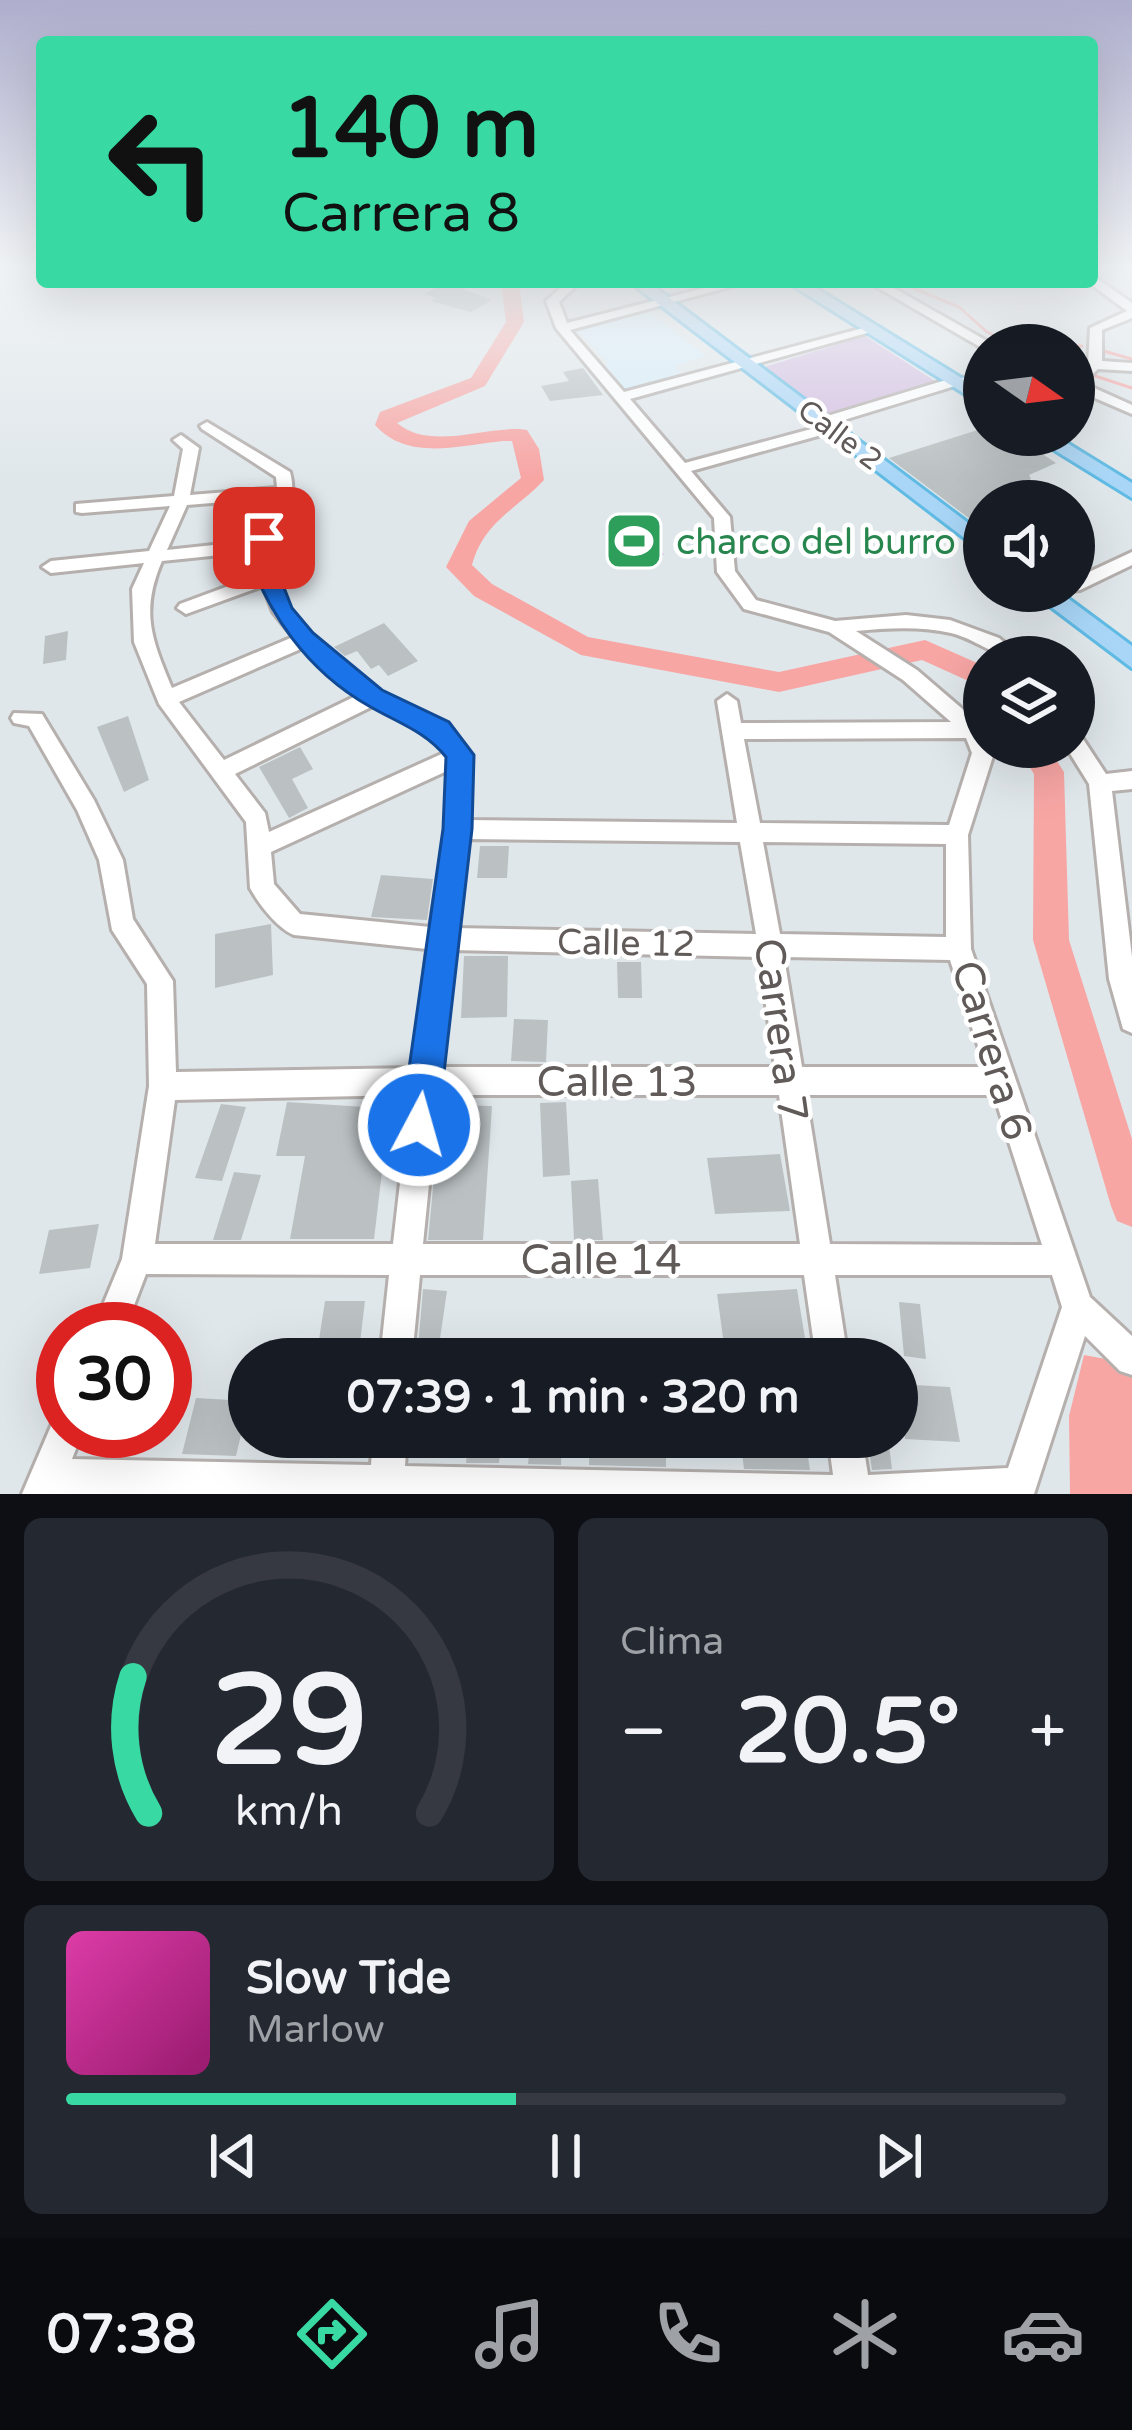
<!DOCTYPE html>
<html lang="es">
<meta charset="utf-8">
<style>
:root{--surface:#171b24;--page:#242831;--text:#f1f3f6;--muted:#9ea1a6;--line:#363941;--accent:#38d9a3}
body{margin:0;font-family:"Varela Round",sans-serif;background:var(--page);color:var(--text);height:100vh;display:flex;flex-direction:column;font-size:45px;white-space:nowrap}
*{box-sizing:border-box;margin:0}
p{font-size:39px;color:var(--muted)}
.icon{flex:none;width:66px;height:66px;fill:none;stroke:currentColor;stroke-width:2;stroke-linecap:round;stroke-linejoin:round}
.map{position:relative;height:1494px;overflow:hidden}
.drawer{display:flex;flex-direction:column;gap:24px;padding:24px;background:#0d0f14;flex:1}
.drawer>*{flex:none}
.guide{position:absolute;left:36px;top:36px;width:1062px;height:252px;border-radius:12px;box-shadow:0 12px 48px #0002;background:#38d9a3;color:#111;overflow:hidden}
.needle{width:78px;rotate:104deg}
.controls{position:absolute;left:963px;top:324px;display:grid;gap:24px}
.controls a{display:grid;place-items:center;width:132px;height:132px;border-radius:50%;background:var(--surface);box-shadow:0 12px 48px #0002;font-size:60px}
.speed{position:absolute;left:36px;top:1302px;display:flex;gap:24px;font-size:60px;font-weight:700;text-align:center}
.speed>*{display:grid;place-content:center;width:156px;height:156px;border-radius:50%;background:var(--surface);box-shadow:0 12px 48px #0002;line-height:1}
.speed .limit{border:18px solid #d22;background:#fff;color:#111}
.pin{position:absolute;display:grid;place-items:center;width:102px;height:102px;color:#fff;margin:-51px;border-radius:24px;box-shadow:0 6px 18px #0006}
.me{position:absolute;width:132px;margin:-66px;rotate:6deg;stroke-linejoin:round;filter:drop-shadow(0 0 9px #0008)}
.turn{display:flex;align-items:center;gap:42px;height:252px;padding:0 48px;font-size:54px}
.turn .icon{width:156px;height:156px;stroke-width:2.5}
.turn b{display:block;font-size:84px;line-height:102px}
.big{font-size:90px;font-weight:700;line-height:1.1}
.drawer .tile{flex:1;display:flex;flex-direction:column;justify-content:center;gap:18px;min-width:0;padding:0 42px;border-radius:18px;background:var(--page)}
.drawer .dial{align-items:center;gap:0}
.dial svg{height:312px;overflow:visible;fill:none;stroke:var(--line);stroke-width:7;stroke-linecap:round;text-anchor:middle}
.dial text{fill:var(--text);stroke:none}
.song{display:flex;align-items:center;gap:36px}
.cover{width:144px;height:144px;border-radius:18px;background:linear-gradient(135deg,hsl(320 70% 55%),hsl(320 70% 35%))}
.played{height:12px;border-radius:6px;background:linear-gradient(90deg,var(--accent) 45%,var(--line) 45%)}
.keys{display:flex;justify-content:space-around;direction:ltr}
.heat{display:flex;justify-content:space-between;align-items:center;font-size:66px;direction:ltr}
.drawer .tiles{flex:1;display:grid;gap:24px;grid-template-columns:1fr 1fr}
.tile:last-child{grid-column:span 2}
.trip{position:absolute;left:228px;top:1338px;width:690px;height:120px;border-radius:60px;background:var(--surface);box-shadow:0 12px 48px #0002;font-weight:700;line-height:120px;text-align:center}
.menu{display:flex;height:192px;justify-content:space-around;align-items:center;background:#090b0e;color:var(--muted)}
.menu .icon{width:84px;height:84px}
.menu .on{color:var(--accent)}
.menu b{font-size:54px;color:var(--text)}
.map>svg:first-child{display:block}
.commercial{fill:#d6edfa}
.green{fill:#d3bee1}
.water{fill:#f7a6a4}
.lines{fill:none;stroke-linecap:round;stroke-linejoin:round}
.stream{stroke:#f7a6a4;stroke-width:3}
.river{fill:#f7a6a4;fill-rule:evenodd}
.building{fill:#bbc1c3}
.minor-casing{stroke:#b5b0ae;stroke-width:6}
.major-casing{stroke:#60bbe4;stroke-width:6}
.minor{fill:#fff;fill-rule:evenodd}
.major{fill:#a9d6f7;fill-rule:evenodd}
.route{fill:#1a73e8;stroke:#114b97;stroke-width:3}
.labels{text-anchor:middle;stroke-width:9;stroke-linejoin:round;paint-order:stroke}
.far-street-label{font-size:30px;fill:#605a59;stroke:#fff}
.leisure-label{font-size:36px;fill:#27864d;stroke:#fff;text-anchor:start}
.street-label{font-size:36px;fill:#605a59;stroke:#fff}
.near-street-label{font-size:42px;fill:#605a59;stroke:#fff}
</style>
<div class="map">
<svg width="1132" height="1494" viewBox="0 0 1132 1494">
<rect width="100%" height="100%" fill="#e0e7eb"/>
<path class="commercial" d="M646 310 707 356 674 366 683 375 623 391 603 366 609 364 576 328Z"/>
<path class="green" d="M865 336 935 381 827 417 761 368Z
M643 520 664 555 625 563 605 528Z"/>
<path class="water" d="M1084 1355 1117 1361 1132 1375V1494H1070L1069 1416Z"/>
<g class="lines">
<path class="stream" d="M898 282 959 307 987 332 1014 345
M1031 345H1068
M1074 346H1082
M1100 350 1132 359
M1074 369 1132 388"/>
<path class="river" d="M501 282H519L524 322 485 386 397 423C429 450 480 428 519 429L527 430 539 449 544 480C516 510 484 521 472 565L492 584 588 637 779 672 925 640 984 666V688L922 660 779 692 581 655 474 596 446 567 469 521 521 478 512 441H503C460 445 408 462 375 425L380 412 471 378 506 322Z
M1017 747H1048L1064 772 1069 940 1132 1139V1227L1117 1221 1111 1206 1033 940 1034 774Z"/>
</g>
<path class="building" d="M446 282H476L463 289 492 300 471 312 431 301 436 298 424 294Z
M583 368 603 395 550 401 541 386 569 381 563 372Z
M984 428V435H1014L1056 463 1029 475 1031 479 1017 487 1030 501H984V523L978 525 889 458Z
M293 538 308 559 279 570 270 548Z
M384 623 418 661 388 676 379 665 371 669 357 651 345 656 334 647Z
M68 631 66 660 43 664 45 636Z
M128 716 149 780 124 792 97 727Z
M300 747 313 769 292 779 308 808 289 818 259 767Z
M480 846H509L507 878H477Z
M381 875 433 879 427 920 371 917Z
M271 924 273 975 215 988V934Z
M464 956H508L507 1017 461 1018Z
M617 962H641L642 998H618Z
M514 1019 548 1020 546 1062 511 1061Z
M382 1100H405L397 1172H382L374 1239H290L305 1156H276L287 1102 381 1108Z
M566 1102 570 1175 543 1177 540 1103Z
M221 1104 246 1107 222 1181 195 1178Z
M441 1105 492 1106 483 1240H428Z
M780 1154 790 1211 715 1214 707 1158Z
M234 1172 261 1175 241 1240H213Z
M598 1179 603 1240H574L571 1181Z
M99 1224 90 1268 39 1274 49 1230Z
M423 1289 447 1291 437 1359H417Z
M797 1289 808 1357 726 1359 717 1294Z
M325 1301H365L358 1359H316Z
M899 1302 920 1304 926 1359 904 1356Z
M897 1384 950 1387 960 1442 905 1439Z
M196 1398 249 1401 236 1456 182 1454Z
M469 1437H502L499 1463H466Z
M531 1437H562L561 1465 528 1464Z
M590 1437H666V1467L589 1465Z
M740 1437H805L810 1470 744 1469Z
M867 1437H888L892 1469 872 1470Z"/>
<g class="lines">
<g class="minor-casing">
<path id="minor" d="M1092 275 1132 303V318L1102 330V361L1132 363V371L1098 369 1083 383 1132 405V414L1074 389V376L1088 364 1090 328 1127 311 1088 282H1092Z
M567 282H580L559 302 567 323 728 282H748L570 330 624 392 867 327 874 331 630 399 685 463 815 428 824 417 949 379 984 376V384L955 386 834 423 825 434 691 471 730 517 735 571 756 600 835 621 906 615 950 620 999 638 1022 657C991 657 979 640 951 633 920 626 887 628 856 631L917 670 980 724 984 747H991L994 753 968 835 971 949 1090 1297 1132 1336V1375L1120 1371 1085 1336 1034 1494H22L54 1419 63 1415V1431H83L72 1459 371 1465 373 1437H407L405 1466 833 1475 828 1437H862L868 1475 1008 1468 1062 1307 1052 1275H835L848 1359H816L804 1275H420L412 1359H380L389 1275 146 1274 125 1329H93L122 1259 149 1086 147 984 112 930 99 860 77 810 29 726 14 723 11 718 14 713 42 714 94 800 123 860 133 919 173 981 176 1072 413 1068 427 949 294 935C277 928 259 904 250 888L246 822 159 704 134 642 132 589 144 563 51 573 42 567 51 561 149 551 170 506 82 513 76 512V504L174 496 183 449 173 440 181 435 199 448 190 495 277 488 276 477 202 429 200 426 207 422 290 472C298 500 284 524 265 547L290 610 312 634 380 692 446 723 467 749 471 755 469 820 737 823 717 701 727 694 737 701 741 723 951 722 903 680 829 632 744 609 717 572 714 518 556 328 546 301ZM276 498 266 522 251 541 167 550 187 505ZM250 552 258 575 180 604 177 608 186 614 263 586 273 612 293 637 172 688C152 640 140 612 162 561ZM303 648 358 695 224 760 179 702ZM373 706 432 735 446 752 269 832 265 813 235 774ZM966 738 972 753 949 825 760 823 744 739ZM449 770 446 829 430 927 300 914 274 884 271 852ZM467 839 740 842 756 934 454 928ZM763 842 946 844V937L780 934ZM451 950 759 957 775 1067H440ZM784 957 950 960 985 1067H802ZM410 1095 393 1244H155L175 1100ZM438 1095H779L800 1244H423ZM806 1095H994L1042 1245 830 1244Z
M868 282H883L994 345 982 348Z
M1132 552V565L1080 590 1071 591H1074V579Z
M1074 734 1081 736 1106 774 1132 771V789L1112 791 1132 957V1033L1123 1029 1109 979 1089 784 1066 747H1074Z"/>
</g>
<g class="major-casing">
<path id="major" d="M630 282H648L984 535V553Z
M787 282H806L984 392V406Z
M1030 435H1054L1132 483V498Z
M1030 591H1058L1132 646V668Z"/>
</g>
<use href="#minor" class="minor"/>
<use href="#major" class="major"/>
</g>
<linearGradient id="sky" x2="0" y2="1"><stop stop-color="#aeaecd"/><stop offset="0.56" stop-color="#f1f4f6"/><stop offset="1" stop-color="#f1f4f6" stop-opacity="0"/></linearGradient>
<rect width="1132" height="477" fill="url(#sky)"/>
<path class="route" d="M264 532 275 538 268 547 292 608 313 633 382 690 449 722 474 755 472 829 438 1125 432 1138 419 1144 406 1138 401 1125 443 829 446 757C425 731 398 723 369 706 307 671 266 612 245 546Z"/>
<defs>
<g id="stadium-square" transform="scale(3)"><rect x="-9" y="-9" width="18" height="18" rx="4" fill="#2e9e5b" stroke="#fff"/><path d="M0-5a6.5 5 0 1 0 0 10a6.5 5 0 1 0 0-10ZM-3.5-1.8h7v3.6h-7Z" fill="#fff"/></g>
</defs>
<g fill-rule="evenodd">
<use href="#stadium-square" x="634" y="541"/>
</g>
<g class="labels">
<g class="far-street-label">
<text transform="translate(840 435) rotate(37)" y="10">Calle 2</text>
</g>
<g class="leisure-label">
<text x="676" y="554">charco del burro</text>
</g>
<g class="street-label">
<text transform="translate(626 942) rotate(1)" y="13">Calle 12</text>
</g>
<g class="near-street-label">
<text transform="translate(782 1030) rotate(82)" y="15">Carrera 7</text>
<text transform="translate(993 1050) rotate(73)" y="15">Carrera 6</text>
<text x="617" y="1096">Calle 13</text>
<text x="601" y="1274">Calle 14</text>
</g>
</g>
</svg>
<div class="controls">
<a><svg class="needle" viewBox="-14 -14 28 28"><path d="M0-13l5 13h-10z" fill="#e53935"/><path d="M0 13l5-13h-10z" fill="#9ea1a6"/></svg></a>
<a><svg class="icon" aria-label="sound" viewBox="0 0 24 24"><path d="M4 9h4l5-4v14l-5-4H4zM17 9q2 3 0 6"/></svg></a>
<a><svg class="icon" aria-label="layers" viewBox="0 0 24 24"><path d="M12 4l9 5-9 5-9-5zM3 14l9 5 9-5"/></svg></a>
</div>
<div class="speed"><div class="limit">30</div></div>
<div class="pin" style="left:264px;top:538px;background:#d93025"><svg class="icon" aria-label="arrive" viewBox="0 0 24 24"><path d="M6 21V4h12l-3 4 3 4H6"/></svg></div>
<svg class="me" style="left:419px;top:1125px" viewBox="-20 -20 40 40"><circle r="17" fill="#1a73e8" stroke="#fff" stroke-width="3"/><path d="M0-11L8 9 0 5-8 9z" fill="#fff"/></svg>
<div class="trip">07:39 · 1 min · 320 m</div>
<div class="guide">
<div class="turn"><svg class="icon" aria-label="left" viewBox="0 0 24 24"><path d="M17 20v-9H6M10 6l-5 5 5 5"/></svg><div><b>140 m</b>Carrera 8</div></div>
</div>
</div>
<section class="drawer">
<div class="tiles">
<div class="tile dial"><svg viewBox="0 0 100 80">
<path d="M14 69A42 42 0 1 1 86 69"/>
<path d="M14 69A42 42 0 0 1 10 34" stroke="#38d9a3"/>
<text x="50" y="56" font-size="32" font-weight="700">29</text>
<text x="50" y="72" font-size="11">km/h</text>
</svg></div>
<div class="tile"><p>Clima</p>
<div class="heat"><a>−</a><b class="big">20.5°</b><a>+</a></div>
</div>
<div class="tile">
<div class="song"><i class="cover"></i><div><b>Slow Tide</b><p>Marlow</p></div></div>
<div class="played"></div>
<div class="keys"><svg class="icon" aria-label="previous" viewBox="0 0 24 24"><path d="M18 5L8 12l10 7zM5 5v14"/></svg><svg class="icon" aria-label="pause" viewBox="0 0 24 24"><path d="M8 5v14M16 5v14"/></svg><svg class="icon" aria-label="next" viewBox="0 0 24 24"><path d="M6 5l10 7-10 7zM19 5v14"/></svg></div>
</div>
</div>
</section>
<nav class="menu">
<b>07:38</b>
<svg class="icon on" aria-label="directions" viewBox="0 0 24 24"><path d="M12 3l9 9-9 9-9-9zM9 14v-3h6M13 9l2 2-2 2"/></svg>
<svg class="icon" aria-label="music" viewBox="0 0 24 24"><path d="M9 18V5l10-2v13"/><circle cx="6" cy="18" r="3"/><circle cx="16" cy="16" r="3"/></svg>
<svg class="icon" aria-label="phone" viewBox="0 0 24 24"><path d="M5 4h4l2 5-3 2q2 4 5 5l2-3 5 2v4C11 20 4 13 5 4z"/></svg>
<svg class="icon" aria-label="climate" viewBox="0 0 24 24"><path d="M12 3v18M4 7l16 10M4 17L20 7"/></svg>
<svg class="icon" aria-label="car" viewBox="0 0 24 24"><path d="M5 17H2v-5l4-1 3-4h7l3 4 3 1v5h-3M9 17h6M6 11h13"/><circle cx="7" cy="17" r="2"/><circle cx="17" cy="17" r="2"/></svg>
</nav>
